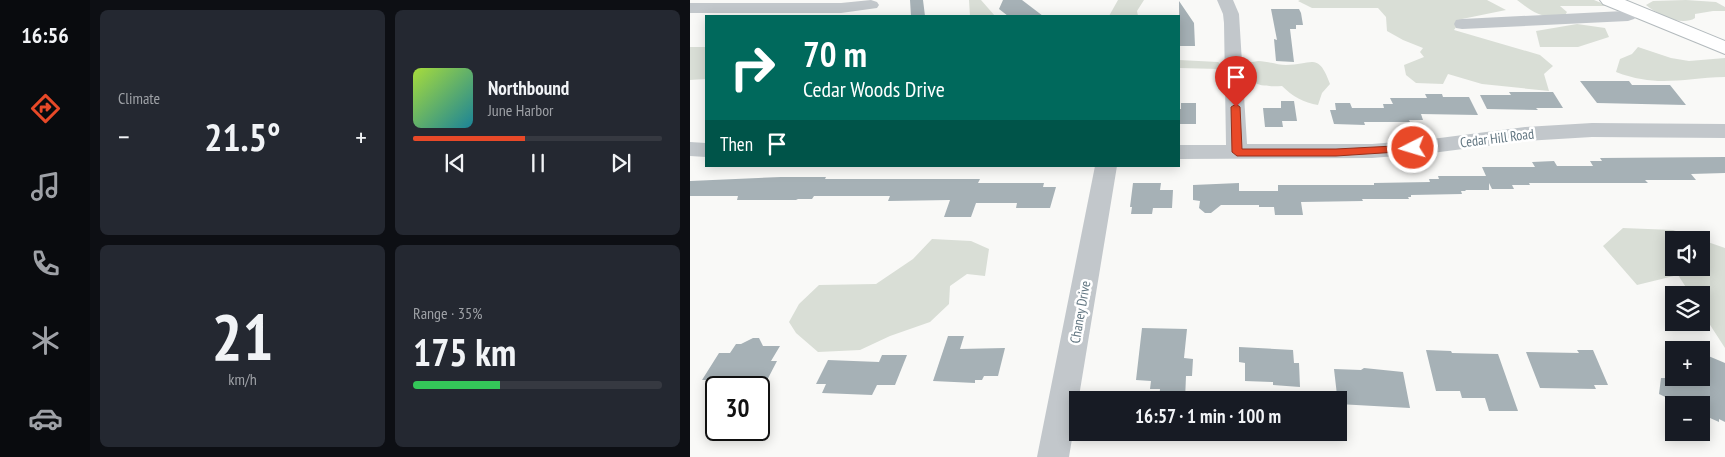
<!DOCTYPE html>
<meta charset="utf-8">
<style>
:root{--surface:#171b24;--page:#242831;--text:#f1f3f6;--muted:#9ea1a6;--line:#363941;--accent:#e84928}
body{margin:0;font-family:"PT Sans Narrow",sans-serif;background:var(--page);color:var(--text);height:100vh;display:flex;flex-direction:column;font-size:19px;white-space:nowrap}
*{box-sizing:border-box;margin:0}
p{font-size:16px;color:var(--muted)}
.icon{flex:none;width:28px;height:28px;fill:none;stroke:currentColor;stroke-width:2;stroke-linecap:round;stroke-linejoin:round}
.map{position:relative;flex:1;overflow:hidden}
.side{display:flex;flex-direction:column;gap:10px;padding:10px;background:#0d0f14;width:600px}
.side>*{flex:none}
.banner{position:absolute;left:15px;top:15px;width:475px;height:152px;border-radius:0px;box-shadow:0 2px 12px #0003;background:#00695c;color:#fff;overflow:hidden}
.controls{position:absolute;left:975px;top:231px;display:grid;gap:10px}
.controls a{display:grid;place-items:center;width:45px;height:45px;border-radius:0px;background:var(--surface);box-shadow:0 2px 12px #0003;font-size:25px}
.speed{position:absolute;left:15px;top:376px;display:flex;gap:10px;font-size:25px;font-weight:700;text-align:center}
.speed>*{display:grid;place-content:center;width:65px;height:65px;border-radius:50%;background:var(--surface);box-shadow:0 2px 12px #0003;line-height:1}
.speed .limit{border:2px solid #111;border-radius:8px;background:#fff;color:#111}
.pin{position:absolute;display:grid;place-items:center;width:42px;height:42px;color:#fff;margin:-51px -21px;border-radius:50% 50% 50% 0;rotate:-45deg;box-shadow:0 0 5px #0007}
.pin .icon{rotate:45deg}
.me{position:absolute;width:55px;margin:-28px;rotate:265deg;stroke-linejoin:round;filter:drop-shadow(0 0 4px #0008)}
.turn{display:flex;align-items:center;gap:18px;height:105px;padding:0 15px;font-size:22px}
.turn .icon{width:65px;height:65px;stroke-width:2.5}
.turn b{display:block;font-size:35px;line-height:42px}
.then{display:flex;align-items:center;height:48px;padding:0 15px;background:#0003;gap:10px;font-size:19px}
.big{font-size:38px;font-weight:800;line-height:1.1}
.side .card{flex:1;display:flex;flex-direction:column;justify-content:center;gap:8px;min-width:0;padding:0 18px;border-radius:8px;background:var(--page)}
.side .dial{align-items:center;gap:0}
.dial b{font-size:65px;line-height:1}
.song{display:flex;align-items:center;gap:15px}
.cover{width:60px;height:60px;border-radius:8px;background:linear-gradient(135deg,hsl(80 70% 55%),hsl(190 70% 35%))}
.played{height:5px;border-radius:2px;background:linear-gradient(90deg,var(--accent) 45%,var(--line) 45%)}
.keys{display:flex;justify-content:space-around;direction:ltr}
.heat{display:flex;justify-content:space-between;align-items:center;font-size:28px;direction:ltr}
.charge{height:8px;border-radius:4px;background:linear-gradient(90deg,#34c759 35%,var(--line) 0)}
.side .tiles{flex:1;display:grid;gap:10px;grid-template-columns:repeat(2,1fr)}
.trip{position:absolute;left:379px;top:391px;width:278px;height:50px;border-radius:0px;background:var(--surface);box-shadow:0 2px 12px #0003;font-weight:800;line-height:50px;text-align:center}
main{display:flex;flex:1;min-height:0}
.menu{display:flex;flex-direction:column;width:90px;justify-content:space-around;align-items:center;background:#090b0e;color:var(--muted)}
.menu .icon{width:35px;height:35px}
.menu .on{color:var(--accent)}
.menu b{font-size:22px;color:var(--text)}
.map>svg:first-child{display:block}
.green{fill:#d9ded6;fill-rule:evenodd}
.building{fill:#a6b1b6}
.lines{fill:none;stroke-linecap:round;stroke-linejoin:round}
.major-casing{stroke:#b3babd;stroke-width:2}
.minor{fill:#c2c7cb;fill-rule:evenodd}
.major{fill:#fff;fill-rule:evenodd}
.route{fill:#e84928;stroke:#972f1a}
.labels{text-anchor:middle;stroke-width:5;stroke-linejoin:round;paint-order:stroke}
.street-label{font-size:14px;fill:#637782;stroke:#fff}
</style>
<main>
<nav class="menu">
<b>16:56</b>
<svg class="icon on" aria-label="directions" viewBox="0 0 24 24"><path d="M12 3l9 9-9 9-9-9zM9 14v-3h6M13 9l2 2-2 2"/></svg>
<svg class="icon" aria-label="music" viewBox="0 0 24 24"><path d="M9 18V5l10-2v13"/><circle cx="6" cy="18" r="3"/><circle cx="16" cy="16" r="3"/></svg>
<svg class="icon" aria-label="phone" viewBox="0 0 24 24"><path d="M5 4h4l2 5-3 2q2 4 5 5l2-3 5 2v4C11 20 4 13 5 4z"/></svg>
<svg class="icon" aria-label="climate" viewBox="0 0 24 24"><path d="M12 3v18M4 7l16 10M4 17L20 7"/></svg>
<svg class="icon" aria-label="car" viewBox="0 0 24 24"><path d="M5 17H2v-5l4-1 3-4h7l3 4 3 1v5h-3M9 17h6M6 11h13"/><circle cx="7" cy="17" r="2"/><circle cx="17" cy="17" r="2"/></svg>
</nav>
<section class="side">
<div class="tiles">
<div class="card"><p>Climate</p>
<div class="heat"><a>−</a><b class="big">21.5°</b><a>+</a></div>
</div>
<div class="card">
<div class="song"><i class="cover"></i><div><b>Northbound</b><p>June Harbor</p></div></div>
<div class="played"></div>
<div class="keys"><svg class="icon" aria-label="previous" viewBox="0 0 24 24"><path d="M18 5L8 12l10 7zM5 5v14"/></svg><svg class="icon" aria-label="pause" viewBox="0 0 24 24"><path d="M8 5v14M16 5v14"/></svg><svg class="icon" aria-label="next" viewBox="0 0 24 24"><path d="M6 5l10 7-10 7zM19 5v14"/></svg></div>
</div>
<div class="card dial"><b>21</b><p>km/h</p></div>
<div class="card"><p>Range · 35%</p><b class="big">175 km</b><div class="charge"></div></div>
</div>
</section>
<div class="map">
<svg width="1035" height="457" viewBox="0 0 1035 457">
<rect width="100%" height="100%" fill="#f9f9f7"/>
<path class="green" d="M279 0H291L305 16H280Z
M428 0H454L447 11 448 16H419Z
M610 0H797L816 10 772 19 764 30 850 55 863 66 854 74 859 91 792 84 758 74 753 84 726 83 716 75 714 65 734 57 730 52 733 48 713 40 697 31 696 17 688 8H622L608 1Z
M827 0H904L919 6H870L877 12 875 15C853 20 844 13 827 0Z
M996 0 1026 2 1035 7V11H1023L1005 14V18C991 27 967 14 956 5L963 1Z
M887 24 915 28 919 37 888 47H850L846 31Z
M0 47H16V79L0 80Z
M948 47 981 58 999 61 1035 58V77C992 78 968 88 926 72L930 59 942 54Z
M489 60 528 62 532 65 529 69 489 68Z
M568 61C577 61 587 65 596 65 622 65 628 51 640 84L632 93 628 105C614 103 602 96 592 86 574 87 555 86 552 64Z
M933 228 983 230 1035 248V348L1011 311V295H1001L988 275 947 285 913 246ZM984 240H1011V268H984Z
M242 239 281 241 299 249 295 276 277 274 260 286 259 304 240 322 200 336 170 350 128 352 106 333 99 322 109 304 129 285 186 284 223 259Z"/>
<path class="building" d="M220 0H233L235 16H221Z
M313 0H332L353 16H318L309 9Z
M489 1 504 23 505 46H489Z
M581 9H609L611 13 613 25H606V29H600L604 62 586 61 584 39 587 40Z
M890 81H939L942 85H980L996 105 907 103Z
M819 92H863L873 108H846L848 110 797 109 790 95H821Z
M735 94H752L753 97H779L788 115 731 114 733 120H719L720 122H674L675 125 644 124 640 110H646L645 103H660L662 108H694L693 104H703L700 98H737Z
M591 101H604L607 121H592L593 127H575L573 108H591Z
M491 103H506V124H489V109H491Z
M1035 157V173L1001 174 1006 180H955L958 183H839L840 185H822L824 189H802L799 183V190H775L776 191H771L772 194 721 195V197H718L719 199H672L673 201 611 202 613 215H585L584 207H569V205H531L521 213H515L509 208 510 201 503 200V185L549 183V191H588V185H684V183L740 182 739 179H749L748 176H796L792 167H845L842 162 864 161 867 166H903L900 161H912L910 158Z
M91 177H136L135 179H290L288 183H354L353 187H366L360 208H326L327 203H286L281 217H254L260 200 198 201 200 196H124L122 199H108L106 200H47L48 196H0V181Z
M443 183H471L470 190H483L482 208H463L462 214H441L442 207H440Z
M452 328 497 329 494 358 503 359 502 376H496L495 400H469L470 389H460L461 381 446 380Z
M258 336H274L270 349 315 348 308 376H294L292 380H285V383L243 381Z
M63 338H69L73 346H90L81 361H87L73 388 25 387 29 380H12L29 353H40L46 344H51Z
M549 347 603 350 604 363H609L610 387 583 385V382L555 381V363L549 362Z
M736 350 761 351 762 353 808 354 828 411H799L795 398H772L770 391H746Z
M887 350H903L918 385H904L906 389 850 388 836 352 889 353Z
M192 355H217L205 385H187L182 395 132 393 136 384H126L138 360 189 362Z
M1016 355 1035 363V422L1029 419V422L1011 414V405H992L969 394 971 378H1014Z
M674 368 713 372 720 408 648 404 644 369 671 370Z"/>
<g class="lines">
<g class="major-casing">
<path id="major" d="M910 0H935L1035 41V54L913 4Z"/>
</g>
<path class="minor" d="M181 0 187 2 189 5 187 8 151 13H0V3H151Z
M527 0H543L549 14 557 144H682L742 139 835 127 902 123 1035 124V138L902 137 835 141 742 153 682 158 489 159V145H536L534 23 533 14Z
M945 6 951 8 953 11 944 19 938 21 772 29 766 28 764 24 766 20 772 19 934 11Z
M0 142 16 143V157L0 156Z
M405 166H427L379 457H347Z"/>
<use href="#major" class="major"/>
</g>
<path class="route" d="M546 104 550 107 552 149H646L723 145 728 148 723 151 646 156H547L542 152 541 107Z"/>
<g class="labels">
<g class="street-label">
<text transform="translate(807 138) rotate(-7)" y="5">Cedar Hill Road</text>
<text transform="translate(390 312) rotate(-80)" y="5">Chaney Drive</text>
</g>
</g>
</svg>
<div class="controls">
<a><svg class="icon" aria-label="sound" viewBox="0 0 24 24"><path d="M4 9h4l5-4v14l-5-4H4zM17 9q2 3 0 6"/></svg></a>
<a><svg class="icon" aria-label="layers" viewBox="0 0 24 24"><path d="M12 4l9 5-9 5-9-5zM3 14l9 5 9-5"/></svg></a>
<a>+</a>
<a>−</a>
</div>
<div class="speed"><div class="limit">30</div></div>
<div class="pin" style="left:546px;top:107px;background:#d93025"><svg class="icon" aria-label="arrive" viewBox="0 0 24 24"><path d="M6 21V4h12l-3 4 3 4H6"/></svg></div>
<svg class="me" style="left:723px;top:148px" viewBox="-20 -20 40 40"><circle r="17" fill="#e84928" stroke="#fff" stroke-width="3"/><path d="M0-11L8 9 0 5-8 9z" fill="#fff"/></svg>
<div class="trip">16:57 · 1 min · 100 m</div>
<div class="banner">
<div class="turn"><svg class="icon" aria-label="right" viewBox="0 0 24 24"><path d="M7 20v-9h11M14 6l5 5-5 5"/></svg><div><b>70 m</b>Cedar Woods Drive</div></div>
<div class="then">Then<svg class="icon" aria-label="arrive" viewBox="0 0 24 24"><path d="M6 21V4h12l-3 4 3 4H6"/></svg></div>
</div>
</div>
</main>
